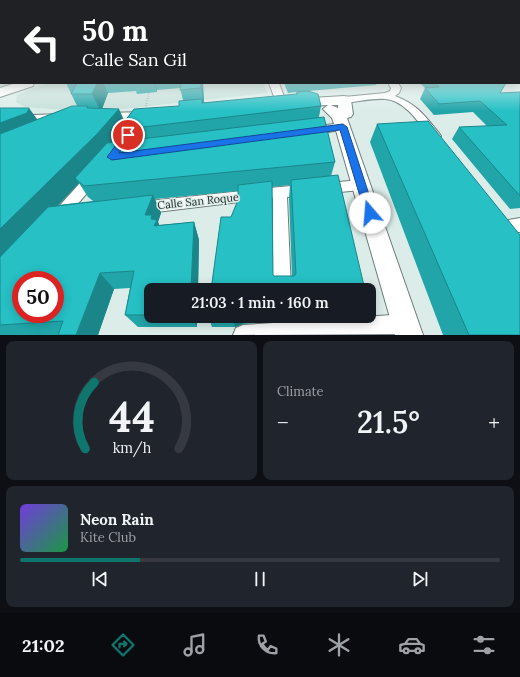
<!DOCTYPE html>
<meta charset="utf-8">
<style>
:root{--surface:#171b24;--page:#20242c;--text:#f1f3f6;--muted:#9ea1a6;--line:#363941;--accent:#0f766e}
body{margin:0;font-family:Lora,serif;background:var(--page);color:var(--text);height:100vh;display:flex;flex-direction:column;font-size:15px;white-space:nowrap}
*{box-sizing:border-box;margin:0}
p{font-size:13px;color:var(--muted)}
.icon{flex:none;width:22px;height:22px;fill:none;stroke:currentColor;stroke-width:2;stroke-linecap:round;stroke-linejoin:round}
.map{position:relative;height:335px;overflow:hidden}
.side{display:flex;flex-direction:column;gap:6px;padding:6px;background:#0d0f14;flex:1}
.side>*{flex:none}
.guide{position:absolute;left:0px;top:0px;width:520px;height:84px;box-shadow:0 2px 10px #0003;background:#202124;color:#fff;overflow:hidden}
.speed{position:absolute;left:12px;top:271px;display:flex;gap:8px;font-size:20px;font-weight:700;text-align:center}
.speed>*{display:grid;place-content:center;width:52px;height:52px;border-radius:50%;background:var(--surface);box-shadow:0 2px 10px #0003;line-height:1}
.speed .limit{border:6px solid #d22;background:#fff;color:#111}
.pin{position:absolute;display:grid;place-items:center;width:34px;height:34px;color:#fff;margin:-17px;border:2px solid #fff;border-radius:50%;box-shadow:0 1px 4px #0007}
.me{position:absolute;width:44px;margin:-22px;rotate:342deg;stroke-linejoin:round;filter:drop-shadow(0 0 3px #0008)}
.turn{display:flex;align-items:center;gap:14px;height:84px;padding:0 16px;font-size:18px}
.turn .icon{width:52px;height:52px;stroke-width:2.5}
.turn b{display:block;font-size:28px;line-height:34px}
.big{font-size:30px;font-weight:600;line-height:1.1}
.side .card{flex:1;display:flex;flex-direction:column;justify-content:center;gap:6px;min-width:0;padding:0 14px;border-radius:8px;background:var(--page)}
.side .dial{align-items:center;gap:0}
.dial svg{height:104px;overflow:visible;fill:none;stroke:var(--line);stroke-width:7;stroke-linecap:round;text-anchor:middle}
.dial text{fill:var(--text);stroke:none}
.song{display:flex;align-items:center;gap:12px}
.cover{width:48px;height:48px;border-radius:6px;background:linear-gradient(135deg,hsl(260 70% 55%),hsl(140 70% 35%))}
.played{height:4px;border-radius:2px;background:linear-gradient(90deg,var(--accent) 25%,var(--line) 25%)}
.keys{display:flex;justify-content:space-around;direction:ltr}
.heat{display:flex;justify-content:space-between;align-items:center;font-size:22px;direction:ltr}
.side .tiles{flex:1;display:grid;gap:6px;grid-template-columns:1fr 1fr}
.card:last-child{grid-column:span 2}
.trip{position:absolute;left:144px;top:283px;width:232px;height:40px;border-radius:8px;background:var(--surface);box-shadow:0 2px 10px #0003;font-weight:600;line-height:40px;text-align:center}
.tabs{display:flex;height:64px;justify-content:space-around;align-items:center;background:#090b0e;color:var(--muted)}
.tabs .icon{width:28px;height:28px}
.tabs .on{color:var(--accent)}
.tabs b{font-size:18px;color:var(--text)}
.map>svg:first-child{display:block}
.built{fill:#c8e1db}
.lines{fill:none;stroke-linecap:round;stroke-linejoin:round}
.secondary-tunnel{stroke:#b6c5c1;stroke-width:13;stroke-dasharray:13 6;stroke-linecap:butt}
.street-casing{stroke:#6e7d79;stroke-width:2}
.secondary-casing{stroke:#6e7d79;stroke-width:2}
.path{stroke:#94a09d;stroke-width:2;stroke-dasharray:0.5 2;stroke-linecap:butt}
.street{fill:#fff;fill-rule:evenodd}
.secondary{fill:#fff;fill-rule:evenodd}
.wall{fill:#21a5a9;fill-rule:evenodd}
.shaded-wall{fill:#1b868a}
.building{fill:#26c0c5;stroke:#1b868a;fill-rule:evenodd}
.route{fill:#1a73e8;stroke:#114b97}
.labels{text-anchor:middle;stroke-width:3;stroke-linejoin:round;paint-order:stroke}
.street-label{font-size:11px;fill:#1f2523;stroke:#dcede9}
</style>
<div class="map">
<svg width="520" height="335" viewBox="0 0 520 335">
<rect width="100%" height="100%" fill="#dcede9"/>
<path class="built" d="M47 83H263L268 93 104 111H81L24 107 16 102 17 95Z"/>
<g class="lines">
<path class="secondary-tunnel" d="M0 85 8 83"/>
<g class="street-casing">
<path id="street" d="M269 83H279L287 105 286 107 282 108 277 105Z
M388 83H398L401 88 399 93 395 96C418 105 424 115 439 133L441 136 439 139H431C420 124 405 100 385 99 372 98 357 102 344 103L339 100 344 97 385 93 390 91 391 88Z
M343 123 347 125 349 127 347 129 309 135 305 134 303 131 305 128 309 127Z
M94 171 99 173 101 176 99 179 63 221 58 223 53 221 50 217 53 213 89 173Z
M361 180 366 181 368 185 366 189 361 190 287 197 291 290H273V198L140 214 135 212 133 208 135 204 140 202 280 187Z
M520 218V232L508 233 503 231 500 226 503 221Z
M406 314 413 317 416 324 413 331 406 334 233 335 236 328 243 325 273 323 272 316H292V322Z"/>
</g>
<g class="secondary-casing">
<path id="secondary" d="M16 83H34L33 86 0 97V88Z
M344 96 349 97 351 100 353 114 351 117 347 118 423 335H395L335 127 332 118 323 109 328 105 295 107 290 106 288 103 290 100 295 99ZM331 105H338V108Z
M152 112 157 113 159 116 157 119 98 123 93 121 90 118 93 115 98 113Z
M64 114 69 116 72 119 69 122 0 126V116Z"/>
</g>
<path class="path" d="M146 106 149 92"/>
<use href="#street" class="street"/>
<use href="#secondary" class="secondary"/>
</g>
<path class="wall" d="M66 83H203L204 103 296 94 297 92 288 93 284 83H377L376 85 308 91 321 106 319 117 335 162 331 176 365 290H211L231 217 238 200V191L155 199 161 213 158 222 159 225 194 222 199 240 198 290H151V316H197V327H138L125 315 130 288 114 289 98 335H0V108L37 120 77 106ZM180 88 183 100 179 106 124 122 102 108 108 93 136 91 137 94 157 92V90ZM120 136 123 142H115ZM79 183 88 197 93 201 58 205ZM290 185 289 198 292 276H274L273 275 272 187Z
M420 83H506L500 93 520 92V208L510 209 452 139 459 127 487 126 473 112 434 115 420 99 425 88Z
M377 124 520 335H443L370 142Z
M208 316H272L271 322 243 324 235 327H212Z
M292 316H355L294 320Z"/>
<path class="shaded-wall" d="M97 83H103L108 93 101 112 92 94Z
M154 83H155L157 90V92Z
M201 83H203L204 106 201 88Z
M29 108 42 126 0 147V123Z
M119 109 127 127 118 130 120 136 107 153 75 178 79 183 0 268V229Z
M153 195 161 213 158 222 165 238 145 215Z
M194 222 199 240 198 290H191Z
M100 273 114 289 98 335H76Z
M191 316H197V327Z
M233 316H242L243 324 235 327Z"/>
<path class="building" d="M77 83H97L92 94H71Z
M181 83H201V88L180 90Z
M435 83H506L500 93 520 92V196L459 127 507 125 480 101 439 104 425 88 439 87Z
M308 91 318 94 321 106 118 130 134 109 179 106V101L202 99V103L297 94V92Z
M72 106H88L87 108 119 109 97 134 0 229V134Z
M0 108H29L27 113 0 123Z
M324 117 335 162 84 186 75 178 107 143Z
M428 121 520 235V335H469L377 124Z
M338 175 365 290H211L221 217H231L238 200V185L272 181 273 275 274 276H294L296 274 291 180Z
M153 195 145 215H152L151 219 157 220 154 226 194 222 191 290H151V315H125L134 271 100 273 76 335H58L63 321 0 325V257L48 207ZM21 280H55V314H21Z"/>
<linearGradient id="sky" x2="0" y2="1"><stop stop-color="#71c4f0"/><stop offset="0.58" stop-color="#eff7f5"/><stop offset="1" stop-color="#eff7f5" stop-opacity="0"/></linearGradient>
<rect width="520" height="111" fill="url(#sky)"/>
<path class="route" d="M343 124 347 127 375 213 374 216 370 217 366 216 365 213 340 130 112 160 107 157 125 133 128 132 132 135 119 153Z"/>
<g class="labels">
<g class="street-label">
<text transform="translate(198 201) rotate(-6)" y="4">Calle San Roque</text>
</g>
</g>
</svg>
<div class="speed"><div class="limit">50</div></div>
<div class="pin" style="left:128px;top:135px;background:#d93025"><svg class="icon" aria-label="arrive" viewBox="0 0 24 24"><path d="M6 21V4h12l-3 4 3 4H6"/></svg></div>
<svg class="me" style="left:370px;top:213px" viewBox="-20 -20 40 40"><circle r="19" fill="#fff"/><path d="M0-13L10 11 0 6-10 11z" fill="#1a73e8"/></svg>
<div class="trip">21:03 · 1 min · 160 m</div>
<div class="guide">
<div class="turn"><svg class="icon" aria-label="left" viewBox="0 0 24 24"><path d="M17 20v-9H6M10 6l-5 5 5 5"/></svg><div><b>50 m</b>Calle San Gil</div></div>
</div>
</div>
<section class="side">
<div class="tiles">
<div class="card dial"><svg viewBox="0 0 100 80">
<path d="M14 69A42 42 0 1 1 86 69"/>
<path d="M14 69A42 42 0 0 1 21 18" stroke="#0f766e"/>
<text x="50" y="56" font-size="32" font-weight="700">44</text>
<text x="50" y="72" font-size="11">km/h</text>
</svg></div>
<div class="card"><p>Climate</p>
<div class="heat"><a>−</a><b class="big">21.5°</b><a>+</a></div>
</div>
<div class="card">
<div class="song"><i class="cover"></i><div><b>Neon Rain</b><p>Kite Club</p></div></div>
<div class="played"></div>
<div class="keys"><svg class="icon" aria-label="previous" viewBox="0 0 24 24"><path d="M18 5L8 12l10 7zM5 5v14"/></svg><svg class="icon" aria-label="pause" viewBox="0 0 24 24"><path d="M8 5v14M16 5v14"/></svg><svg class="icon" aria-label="next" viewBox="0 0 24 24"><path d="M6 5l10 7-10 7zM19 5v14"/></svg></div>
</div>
</div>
</section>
<nav class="tabs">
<b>21:02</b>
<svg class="icon on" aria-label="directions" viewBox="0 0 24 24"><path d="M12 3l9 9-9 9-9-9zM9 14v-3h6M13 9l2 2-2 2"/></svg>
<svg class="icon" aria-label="music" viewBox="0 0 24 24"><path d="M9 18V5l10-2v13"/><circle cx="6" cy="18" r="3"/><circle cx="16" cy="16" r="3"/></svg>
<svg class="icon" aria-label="phone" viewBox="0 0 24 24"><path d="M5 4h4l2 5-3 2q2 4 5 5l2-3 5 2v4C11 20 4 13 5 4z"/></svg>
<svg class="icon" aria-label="climate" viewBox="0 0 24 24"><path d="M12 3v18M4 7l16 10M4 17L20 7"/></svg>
<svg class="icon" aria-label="car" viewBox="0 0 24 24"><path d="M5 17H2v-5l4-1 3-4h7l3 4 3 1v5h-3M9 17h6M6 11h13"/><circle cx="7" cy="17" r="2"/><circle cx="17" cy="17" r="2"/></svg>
<svg class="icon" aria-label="filters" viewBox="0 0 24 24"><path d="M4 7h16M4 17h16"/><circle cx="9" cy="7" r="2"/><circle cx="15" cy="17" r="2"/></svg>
</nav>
